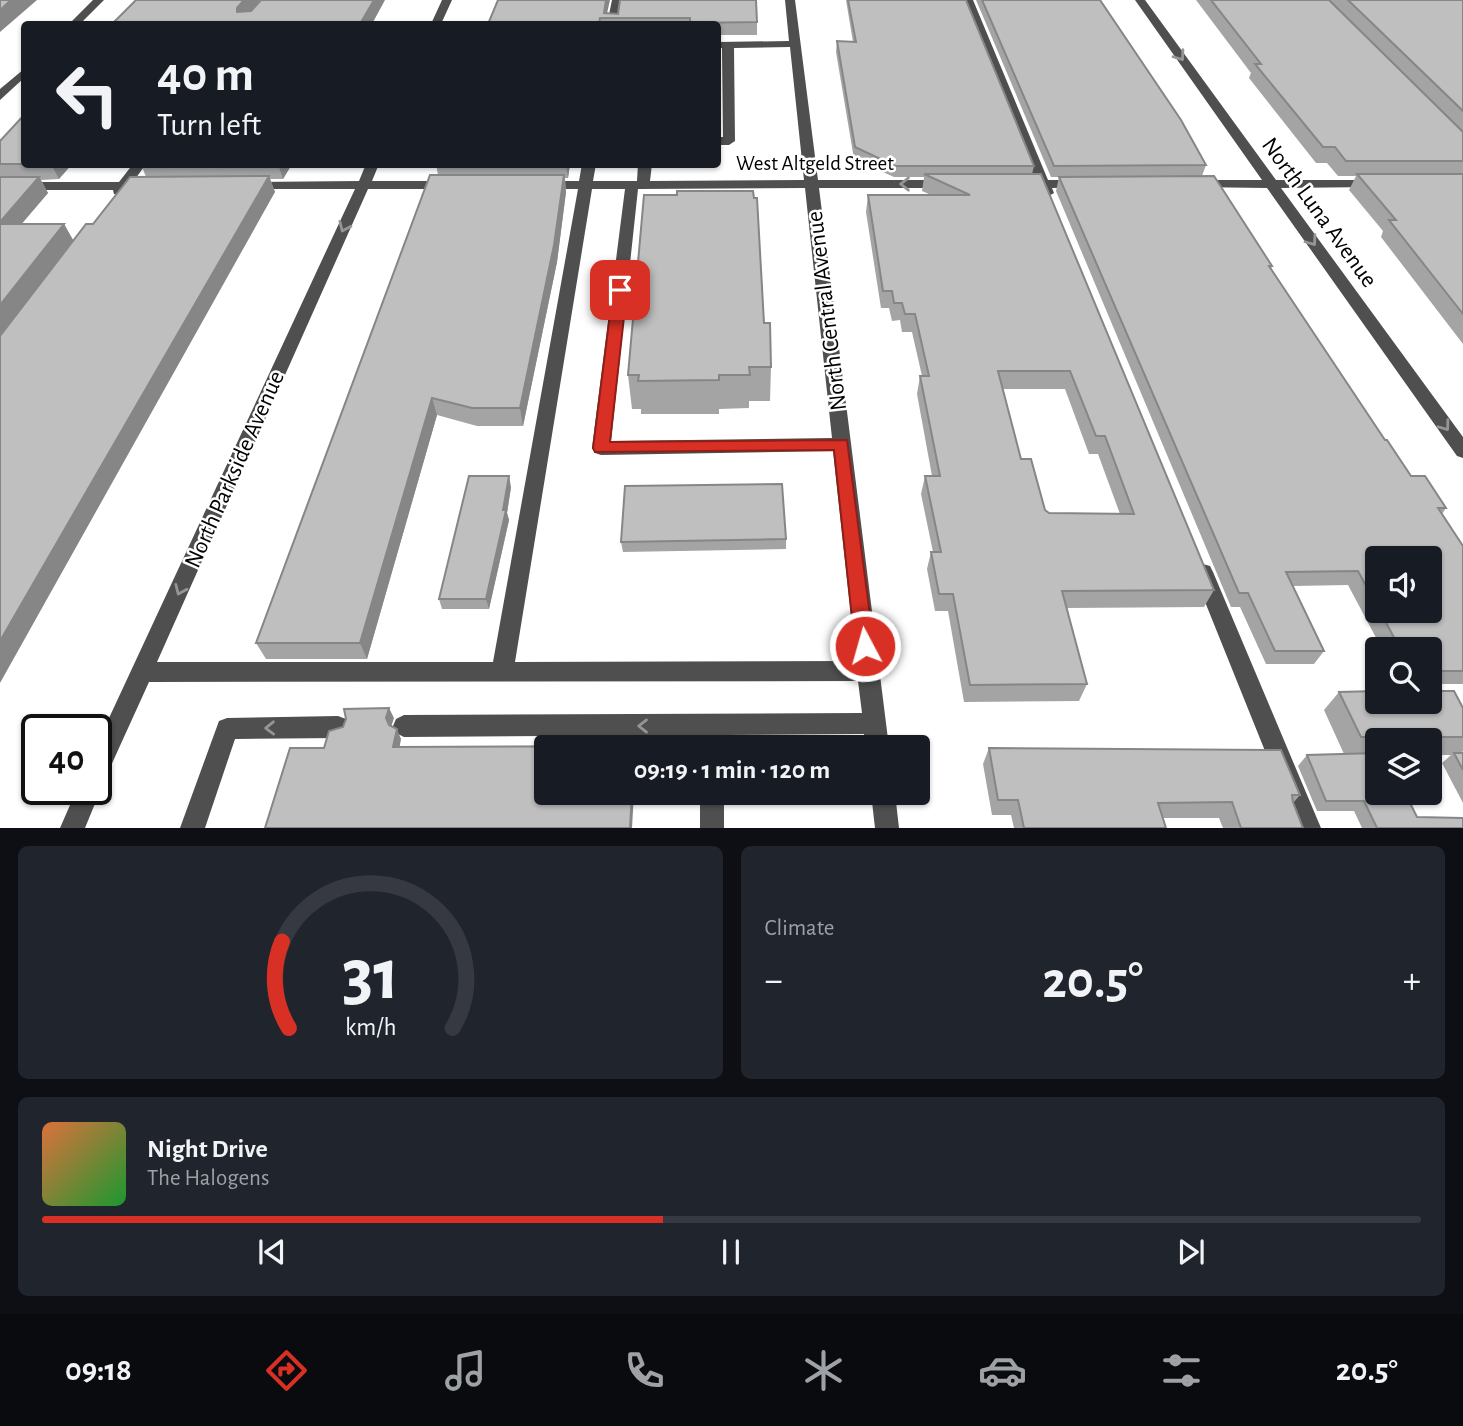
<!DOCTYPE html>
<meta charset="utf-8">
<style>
:root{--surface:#171b24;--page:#20242c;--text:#f1f3f6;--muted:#9ea1a6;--line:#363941;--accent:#d93025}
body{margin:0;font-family:"Alegreya Sans",sans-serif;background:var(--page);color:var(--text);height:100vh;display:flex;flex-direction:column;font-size:26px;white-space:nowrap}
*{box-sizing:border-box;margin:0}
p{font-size:23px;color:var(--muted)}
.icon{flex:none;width:38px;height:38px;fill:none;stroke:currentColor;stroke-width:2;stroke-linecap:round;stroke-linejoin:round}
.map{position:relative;height:828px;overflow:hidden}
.side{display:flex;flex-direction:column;gap:18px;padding:18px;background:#0d0f14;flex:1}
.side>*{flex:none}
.banner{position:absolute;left:21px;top:21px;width:700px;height:147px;border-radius:7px;box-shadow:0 2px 5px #0004;background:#171b24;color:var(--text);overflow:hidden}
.tools{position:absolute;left:1365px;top:546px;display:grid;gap:14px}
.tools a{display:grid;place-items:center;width:77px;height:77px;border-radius:7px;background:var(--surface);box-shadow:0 2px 5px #0004;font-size:35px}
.speed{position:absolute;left:21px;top:714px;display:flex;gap:14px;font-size:35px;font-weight:700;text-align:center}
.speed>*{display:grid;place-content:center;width:91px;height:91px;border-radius:50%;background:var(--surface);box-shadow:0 2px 5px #0004;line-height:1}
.speed .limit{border:4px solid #111;border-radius:10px;background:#fff;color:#111}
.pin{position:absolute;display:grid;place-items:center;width:60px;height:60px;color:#fff;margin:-30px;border-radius:14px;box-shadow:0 4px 10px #0006}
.me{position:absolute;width:77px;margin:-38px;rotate:354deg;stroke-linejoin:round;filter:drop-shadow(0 0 5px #0008)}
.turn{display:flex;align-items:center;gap:24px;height:147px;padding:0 21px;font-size:32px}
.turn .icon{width:91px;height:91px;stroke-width:2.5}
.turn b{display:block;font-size:49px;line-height:60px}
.big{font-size:52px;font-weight:700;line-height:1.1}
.side .card{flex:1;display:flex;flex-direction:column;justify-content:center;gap:10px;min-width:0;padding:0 24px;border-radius:10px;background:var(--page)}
.side .dial{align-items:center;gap:0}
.dial svg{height:182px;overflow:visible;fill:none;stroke:var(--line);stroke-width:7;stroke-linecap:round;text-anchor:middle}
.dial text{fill:var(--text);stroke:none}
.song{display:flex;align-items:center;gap:21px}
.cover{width:84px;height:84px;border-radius:10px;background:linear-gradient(135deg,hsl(20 70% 55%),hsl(130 70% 35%))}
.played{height:7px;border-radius:4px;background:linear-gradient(90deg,var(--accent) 45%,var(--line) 45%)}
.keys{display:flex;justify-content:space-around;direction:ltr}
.heat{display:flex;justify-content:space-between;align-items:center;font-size:38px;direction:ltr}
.side .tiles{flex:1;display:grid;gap:18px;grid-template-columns:1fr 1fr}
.card:last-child{grid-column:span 2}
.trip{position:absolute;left:534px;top:735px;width:396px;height:70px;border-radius:7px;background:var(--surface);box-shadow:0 2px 5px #0004;font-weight:700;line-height:70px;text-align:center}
.tab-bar{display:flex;height:112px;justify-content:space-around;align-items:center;background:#090b0e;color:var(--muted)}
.tab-bar .icon{width:49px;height:49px}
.tab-bar .active{color:var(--accent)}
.tab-bar b{font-size:32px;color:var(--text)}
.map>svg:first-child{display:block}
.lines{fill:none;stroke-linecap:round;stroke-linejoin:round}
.minor{fill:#4f4f4f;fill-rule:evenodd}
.wall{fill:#a4a4a4;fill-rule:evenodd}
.shaded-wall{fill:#868686}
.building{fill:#bfbfbf;stroke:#868686;stroke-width:2;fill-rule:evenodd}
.oneway{stroke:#959595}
.route{fill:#d93025;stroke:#8d1f18;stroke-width:2}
.labels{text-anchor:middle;stroke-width:5;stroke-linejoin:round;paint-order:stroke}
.far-street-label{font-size:21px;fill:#000;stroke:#fff}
.street-label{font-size:24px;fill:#000;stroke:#fff}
</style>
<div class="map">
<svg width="1463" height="828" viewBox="0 0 1463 828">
<rect width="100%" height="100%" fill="#fff"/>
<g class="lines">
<path class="minor" d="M93 0H104L80 24H69Z
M442 0H452L441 24H431Z
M612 0H622L617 24H607Z
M785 0H795L818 180H945L952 184 945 188H819L889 747H865L864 734 724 735V747H700V735L404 737 396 733 393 726 396 719 404 715 862 713 858 681 149 682 104 781 99 783 101 789 85 828H60L77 789H96V746L355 189H248L243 188V182L359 181 366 164H379L372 181H448L455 185 448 189H368L157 662H493L578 189H542L535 185 542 181H579L582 164H596L593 181H637L638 164H652L650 181 804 180 790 47 734 48 735 141 729 145H718V137H723L722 48H718V42L789 41ZM805 188 832 438 611 441 638 189ZM592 189H625L592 448 595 453 601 455 833 451 856 661 515 662Z
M963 0H973L1048 180H1081L1086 181V187L1052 188 1054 193 1047 197 1042 196 1038 188H1022L1015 184 1022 180H1035Z
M1135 0H1145L1276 180H1380L1382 183 1375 187 1281 188 1463 437V458L1457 456 1267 188 1192 187V181L1197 180H1262Z
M24 69V78L0 100V89Z
M133 164H146L133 182 152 183V189L127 190 119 195 114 194 113 190H0V182H119Z
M1203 564 1210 566 1213 572 1321 828H1296L1193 572 1196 566Z
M338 716 346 719 349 727 346 735 338 738 235 739 205 828H180L219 721 227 718Z
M700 793H724V828H700Z
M871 793H895L899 828H875Z"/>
</g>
<path class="wall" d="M846 0H966L1034 166 1032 174 1214 590 1204 607 1067 608 1087 684 1079 701 964 702 948 611H935L927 569 931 552H933L921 494 925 476H932L917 394 920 376H922L912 332H902L900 320 892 321 889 308H881L866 212 868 195H931L922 191 924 177H894L854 159 836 52 837 41 853 42ZM1003 389H1065L1089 454H1098L1120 514 1049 513 1045 510 1021 459Z
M976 0H1100L1206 165 1202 176 1272 266 1271 269 1385 440 1411 476 1446 508 1442 514 1463 546V684H1430V649H1382L1348 585 1293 586 1324 651 1314 664H1266L1240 607H1231L1056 191 1059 177H1051ZM1377 558 1430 611H1377Z
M1196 0H1463V344L1381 237 1383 231 1349 190 1356 176H1338L1327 163H1316L1249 78 1251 73Z
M607 13 757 22V35H718V24H488Z
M24 115V164H72L59 179 41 180 48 193 21 224H64L73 240 0 336V141Z
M141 164H292L283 179H270L275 192 93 224 146 177Z
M436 164H570L568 178H565L566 192 557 262 523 426H477L437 415 367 659H266L256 643 438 175Z
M764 323 771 367 770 401H749V408L719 409V414H641V409H632L628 375Z
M511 487 507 513 509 520 489 609H442L439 599Z
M786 539V549L623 552 621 542Z
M1339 692 1463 708V751L1461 753H1463V803L1442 763 1451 755H1430V740H1377V793L1417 817 1463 828H1362L1354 811H1317L1298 766 1307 755 1344 754 1324 710Z
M989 748 1300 795 1293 803 1303 828H1223L1219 818H1163L1166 828H1014L1011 815H992L983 764Z"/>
<path class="shaded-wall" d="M11 0H37L0 32V10Z
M244 0H260L242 22 237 12V8Z
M374 0H385L372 24H360Z
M606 0H610L606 18 604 13Z
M51 164H72L59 179Z
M278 164H292L283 179Z
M570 164 568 178 566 165Z
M564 175 566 192 557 262 523 426 520 408Z
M269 176 275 192 0 683V641Z
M39 177 48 193 8 240 0 228V222Z
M64 224 73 240 0 336V305Z
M432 398 437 415 367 659 360 643Z
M509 476 511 487 507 513 509 520 489 609 486 599Z
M389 708 394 718 391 727 386 718Z
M397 729 401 739 398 756 393 747Z
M632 793H634L632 828H630Z"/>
<path class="building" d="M0 0H11L0 10Z
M136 0H244L237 8V12L251 11 261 0H374L360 24H112Z
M498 0H606L604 13 618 14 620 0H756L757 22 690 23V18H600L599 24H488Z
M848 0H966L1034 166H895L855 147 837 41 856 42Z
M982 0H1100L1181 120 1206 165 1054 166Z
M1211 0H1329L1463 132V161H1346L1335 147H1323L1255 64H1261Z
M1348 0H1463V111Z
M24 115V164H0V141Z
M924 174H1041L1214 590 1062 591 1087 684 970 685 953 594H939L931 552H941L925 476H940L920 376H929L915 314H905L902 303H894L892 291H883L868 195H970ZM998 371H1070L1096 436H1105L1134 514 1049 513 1045 510 1031 459H1021Z
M1357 174H1463V314L1389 220H1396Z
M430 175H564L554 245 520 408H472L432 398 360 643H256Z
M269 176 0 641V336L86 224H93L130 177Z
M1214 176 1272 266H1269L1385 440H1387L1411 476H1425L1446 508H1438L1463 546V671H1430V649H1400L1380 611H1430V558H1377V606L1358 571 1286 572 1324 651H1275L1248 593H1239L1059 177Z
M0 177H39L0 222Z
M677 191H753L754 198H757L764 323H770L771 367H749L750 375H719V380L638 381 639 375H628L644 195H677Z
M0 224H64L0 305Z
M469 476H509L503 510H506L486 599H439Z
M782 484 786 539 621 542 625 486Z
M1377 691V702H1430V691H1454L1463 708V737H1361L1339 692Z
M389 708 386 718 389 725 397 729 393 747 635 746V747H546V793H632L630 828H265L290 748H324L329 731 343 727 346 719 344 709Z
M989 748 1281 750 1300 795H1292L1293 802 1303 828H1241L1232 802 1158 803 1166 828H1024L1018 800H998Z
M1377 753V793H1405L1417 817 1463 818V828H1377L1364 801H1326L1307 755Z
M1454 753H1463V770Z"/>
<defs><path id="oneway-chevron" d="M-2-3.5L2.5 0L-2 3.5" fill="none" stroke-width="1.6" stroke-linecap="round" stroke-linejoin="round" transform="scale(1.75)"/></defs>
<g class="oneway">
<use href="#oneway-chevron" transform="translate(1180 56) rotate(54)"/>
<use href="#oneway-chevron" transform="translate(905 184) rotate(180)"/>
<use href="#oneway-chevron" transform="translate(344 227) rotate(114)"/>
<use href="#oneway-chevron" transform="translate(1312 241) rotate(54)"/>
<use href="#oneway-chevron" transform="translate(1445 426) rotate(54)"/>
<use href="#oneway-chevron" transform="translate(180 590) rotate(114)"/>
<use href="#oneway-chevron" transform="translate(643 726) rotate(-180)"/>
<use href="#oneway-chevron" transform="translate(270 728) rotate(179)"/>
</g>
<path class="route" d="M620 286 627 290 610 442 847 440 874 646 872 652 865 654 858 652 855 646 834 450 595 452 593 448 613 290Z"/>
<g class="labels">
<g class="far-street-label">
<text x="815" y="170">West Altgeld Street</text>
</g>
<g class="street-label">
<text transform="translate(1320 212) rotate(54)" y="8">North Luna Avenue</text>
<text transform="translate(826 311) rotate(-97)" y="8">North Central Avenue</text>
<text transform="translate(234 469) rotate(-66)" y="8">North Parkside Avenue</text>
</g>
</g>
</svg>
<div class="tools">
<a><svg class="icon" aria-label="sound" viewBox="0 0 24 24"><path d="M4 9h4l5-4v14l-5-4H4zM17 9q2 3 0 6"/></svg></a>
<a><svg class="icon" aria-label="search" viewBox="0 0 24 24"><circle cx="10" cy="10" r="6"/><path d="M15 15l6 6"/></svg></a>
<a><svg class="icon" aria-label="layers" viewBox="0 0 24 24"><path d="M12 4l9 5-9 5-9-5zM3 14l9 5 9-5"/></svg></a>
</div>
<div class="speed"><div class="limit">40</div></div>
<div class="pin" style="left:620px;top:290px;background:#d93025"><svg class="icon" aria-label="arrive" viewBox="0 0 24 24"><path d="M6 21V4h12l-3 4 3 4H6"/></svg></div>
<svg class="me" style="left:865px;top:646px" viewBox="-20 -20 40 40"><circle r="17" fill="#d93025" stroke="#fff" stroke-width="3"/><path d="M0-11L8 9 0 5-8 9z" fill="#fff"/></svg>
<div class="trip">09:19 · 1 min · 120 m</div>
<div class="banner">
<div class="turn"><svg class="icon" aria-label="left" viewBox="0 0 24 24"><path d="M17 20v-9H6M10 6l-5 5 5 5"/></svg><div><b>40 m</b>Turn left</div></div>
</div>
</div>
<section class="side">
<div class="tiles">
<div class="card dial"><svg viewBox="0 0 100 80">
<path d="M14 69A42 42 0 1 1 86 69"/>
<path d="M14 69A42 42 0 0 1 11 31" stroke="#d93025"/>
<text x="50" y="56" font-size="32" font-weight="700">31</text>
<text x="50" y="72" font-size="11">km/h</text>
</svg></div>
<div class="card"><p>Climate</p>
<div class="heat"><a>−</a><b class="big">20.5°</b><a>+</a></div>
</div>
<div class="card">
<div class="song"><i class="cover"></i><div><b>Night Drive</b><p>The Halogens</p></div></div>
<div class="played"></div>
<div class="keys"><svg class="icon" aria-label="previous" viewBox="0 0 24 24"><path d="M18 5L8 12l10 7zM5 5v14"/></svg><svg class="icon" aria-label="pause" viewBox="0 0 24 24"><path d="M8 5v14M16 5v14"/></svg><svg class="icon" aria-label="next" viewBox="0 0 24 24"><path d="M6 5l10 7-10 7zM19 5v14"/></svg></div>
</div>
</div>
</section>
<nav class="tab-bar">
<b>09:18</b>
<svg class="icon active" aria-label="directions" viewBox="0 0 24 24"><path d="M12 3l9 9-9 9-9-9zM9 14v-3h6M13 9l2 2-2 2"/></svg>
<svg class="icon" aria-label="music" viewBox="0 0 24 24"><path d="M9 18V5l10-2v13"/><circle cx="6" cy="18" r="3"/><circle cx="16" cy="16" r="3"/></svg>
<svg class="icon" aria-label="phone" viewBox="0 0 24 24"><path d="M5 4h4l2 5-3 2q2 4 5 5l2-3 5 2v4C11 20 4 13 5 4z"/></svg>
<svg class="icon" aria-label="climate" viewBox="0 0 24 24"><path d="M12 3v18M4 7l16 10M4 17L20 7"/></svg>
<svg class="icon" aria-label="car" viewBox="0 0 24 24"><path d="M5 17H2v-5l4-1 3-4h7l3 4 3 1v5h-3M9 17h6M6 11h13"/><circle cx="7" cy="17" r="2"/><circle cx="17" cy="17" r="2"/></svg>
<svg class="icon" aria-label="filters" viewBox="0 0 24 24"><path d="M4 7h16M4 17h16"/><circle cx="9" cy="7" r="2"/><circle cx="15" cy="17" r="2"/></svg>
<b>20.5°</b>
</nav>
